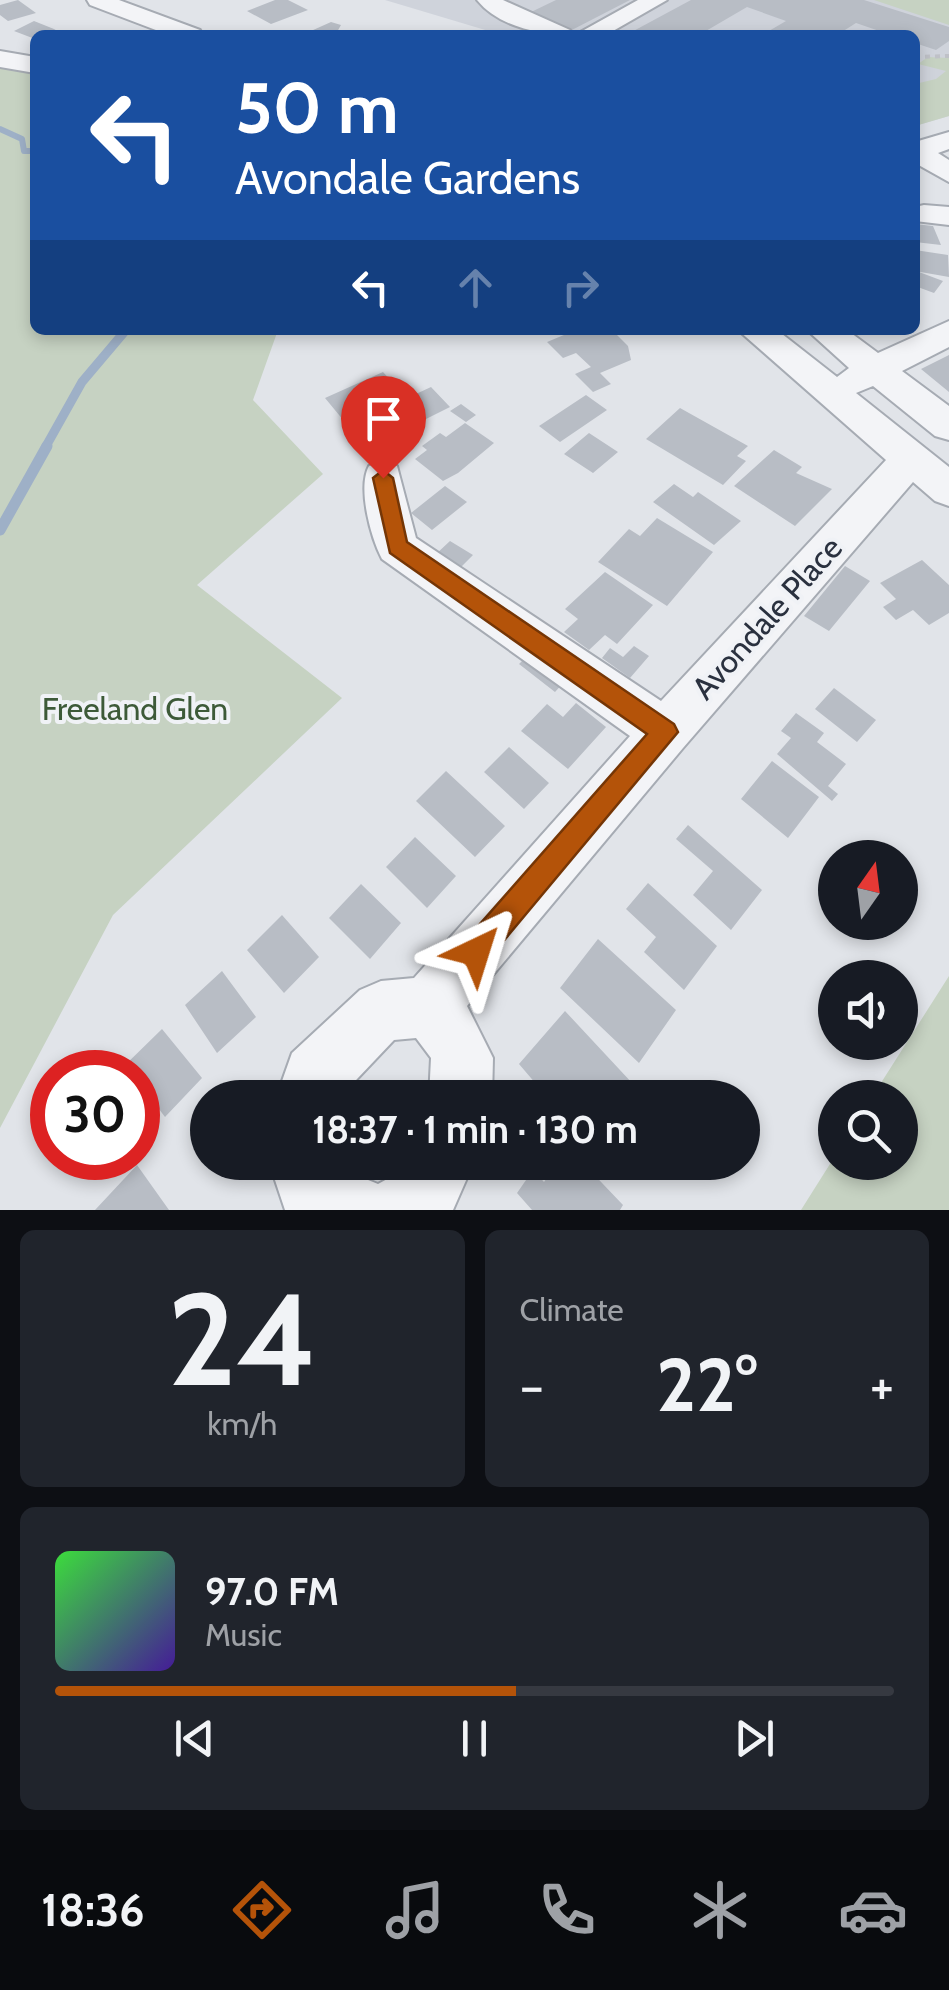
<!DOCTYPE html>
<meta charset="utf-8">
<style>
:root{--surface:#171b24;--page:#20242c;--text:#f1f3f6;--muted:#9ea1a6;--line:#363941;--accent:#b45309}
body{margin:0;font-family:Cabin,sans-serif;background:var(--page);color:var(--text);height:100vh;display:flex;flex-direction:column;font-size:38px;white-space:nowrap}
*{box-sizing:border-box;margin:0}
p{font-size:32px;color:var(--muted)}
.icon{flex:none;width:55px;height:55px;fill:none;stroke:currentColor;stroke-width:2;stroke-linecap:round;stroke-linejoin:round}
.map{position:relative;height:1210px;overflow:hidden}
.details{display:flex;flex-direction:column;gap:20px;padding:20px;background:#0d0f14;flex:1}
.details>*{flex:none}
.top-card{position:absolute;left:30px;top:30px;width:890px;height:305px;border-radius:15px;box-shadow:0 5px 15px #0003;background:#1a4fa0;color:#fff;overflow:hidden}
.needle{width:65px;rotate:14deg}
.buttons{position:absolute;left:818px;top:840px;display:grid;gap:20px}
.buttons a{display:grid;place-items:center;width:100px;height:100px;border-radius:50%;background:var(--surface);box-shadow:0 5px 15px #0003;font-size:50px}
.speed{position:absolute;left:30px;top:1050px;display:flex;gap:20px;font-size:50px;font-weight:700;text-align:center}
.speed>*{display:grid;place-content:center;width:130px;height:130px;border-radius:50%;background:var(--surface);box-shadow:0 5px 15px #0003;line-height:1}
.speed .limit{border:15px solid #d22;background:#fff;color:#111}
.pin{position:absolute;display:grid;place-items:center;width:85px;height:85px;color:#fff;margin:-102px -42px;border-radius:50% 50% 50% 0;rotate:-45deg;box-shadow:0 0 10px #0007}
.pin .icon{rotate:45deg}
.me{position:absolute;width:110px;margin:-55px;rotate:41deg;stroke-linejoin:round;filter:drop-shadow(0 0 8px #0008)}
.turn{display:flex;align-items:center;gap:35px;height:210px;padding:0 40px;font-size:45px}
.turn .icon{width:130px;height:130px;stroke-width:2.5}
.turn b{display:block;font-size:70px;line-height:85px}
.lanes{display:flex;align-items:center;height:95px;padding:0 40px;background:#0003;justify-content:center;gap:50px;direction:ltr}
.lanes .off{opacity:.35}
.big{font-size:75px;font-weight:800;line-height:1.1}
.details .widget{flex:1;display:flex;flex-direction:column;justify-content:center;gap:15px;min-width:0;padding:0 35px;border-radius:15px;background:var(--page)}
.details .dial{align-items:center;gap:0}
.dial b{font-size:130px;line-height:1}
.song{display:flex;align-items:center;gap:30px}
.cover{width:120px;height:120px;border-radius:15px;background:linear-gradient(135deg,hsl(120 70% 55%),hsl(260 70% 35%))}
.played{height:10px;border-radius:5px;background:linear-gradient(90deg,var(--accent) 55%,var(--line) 55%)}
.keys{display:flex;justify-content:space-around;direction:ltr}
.heat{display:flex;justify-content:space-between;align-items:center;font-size:55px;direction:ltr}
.details .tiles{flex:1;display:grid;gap:20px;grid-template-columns:1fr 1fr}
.widget:last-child{grid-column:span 2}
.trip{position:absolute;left:190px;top:1080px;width:570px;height:100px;border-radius:50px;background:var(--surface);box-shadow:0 5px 15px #0003;font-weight:800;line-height:100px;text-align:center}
.menu{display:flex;height:160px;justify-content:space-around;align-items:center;background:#090b0e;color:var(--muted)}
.menu .icon{width:70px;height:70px}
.menu .current{color:var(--accent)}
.menu b{font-size:45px;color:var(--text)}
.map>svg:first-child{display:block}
.built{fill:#cfd3db}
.green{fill:#c6d2c2}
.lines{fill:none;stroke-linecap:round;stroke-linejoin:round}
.stream-far2{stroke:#9eb0c7;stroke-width:6}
.stream-far1{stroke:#9eb0c7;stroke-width:9}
.stream{stroke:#9eb0c7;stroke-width:11}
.building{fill:#b8bdc5}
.minor-casing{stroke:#a6abb3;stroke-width:4}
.path{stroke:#bfc1c7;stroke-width:4;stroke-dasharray:5 5;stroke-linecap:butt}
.minor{fill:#f3f4f7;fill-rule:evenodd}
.route{fill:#b45309;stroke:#753606;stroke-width:2.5}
.labels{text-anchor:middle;stroke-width:8;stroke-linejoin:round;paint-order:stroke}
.street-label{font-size:32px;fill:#2a313f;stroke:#f0f2f6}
.park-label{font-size:32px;fill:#3d5a38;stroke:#f0f2f6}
</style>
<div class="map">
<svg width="949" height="1210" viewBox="0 0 949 1210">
<rect width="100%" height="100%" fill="#e1e4e9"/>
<path class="built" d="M385 0H941L949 7V116L915 126V35H502Z"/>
<path class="green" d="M874 0H949V25Z
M928 57 949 58V116L915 126V84L936 79 946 71 918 64Z
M0 64 35 69V330H278L253 400 323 474 197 585 342 698 113 915 0 1128Z
M949 976V1210H801L835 1156V1162H900V1098L872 1097Z"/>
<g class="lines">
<path class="stream-far2" d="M0 129 22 139 24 151H35"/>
<path class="stream-far1" d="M45 448 82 382 126 330"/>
<path class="stream" d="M0 530 47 446"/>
</g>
<path class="building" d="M18 0 36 13 8 21 0 15V5Z
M275 0H288L308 10 271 24 247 11Z
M556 0H630L568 32 529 13Z
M691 0H864L949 27V41L936 50 915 43V35H891L856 23 837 35H762L786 21 747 7 699 35H626Z
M34 21 54 29 59 32 35 35V39L14 31Z
M331 22 341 25 337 32 343 35H302Z
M915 224 933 226 941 245 915 242Z
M915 250 948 255 949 277 915 271Z
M919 272 943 281 934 293 915 286Z
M576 330H612L628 346 631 360 600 373 611 384 593 392 575 374 591 367 576 353 563 358 547 342Z
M949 355V392L921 369Z
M383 372 403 394 388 400 392 404 372 414 368 410 344 421 325 398Z
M431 387 450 407 422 421 403 400Z
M586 395 607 410 560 442 539 426Z
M461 404 476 415 466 422 450 411Z
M680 408 748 446 737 456 746 461 723 485 646 439Z
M465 423 494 443 458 473 443 481 415 459 427 450 422 446 440 433 446 437Z
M589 433 618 452 593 473 564 454Z
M774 450 802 467 796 473 832 489 795 526 734 486Z
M674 484 693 497 698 492 741 521 714 545 653 502Z
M445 486 467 502 432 530 411 513Z
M657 518 713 552 667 606 598 562 629 529 640 536Z
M450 541 473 555 458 570 435 555Z
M922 560 949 585V613L929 625 913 610 896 620 883 607 896 599 880 583Z
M845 566 870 581 829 631 804 616Z
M605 572 653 605 617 644 605 635 589 650 564 632 578 619 565 609Z
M634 646 649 656 630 678 602 658 610 648 623 657Z
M531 652 566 680 555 692 519 664Z
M834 688 876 720 857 742 815 709Z
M576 703 606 727 568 769 521 731 547 704 563 717Z
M796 713 824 733 817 742 846 764 828 786 838 794 832 801 777 754 791 738 781 731Z
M509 747 549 783 524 809 484 772Z
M772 761 819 797 788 838 741 799Z
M446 771 505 826 475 857 416 801Z
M688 825 762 890 731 930 693 895 713 871 676 839Z
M415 837 456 876 427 908 386 867Z
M648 883 717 946 684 990 644 952 656 937 626 909Z
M361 884 401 923 370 959 329 918Z
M282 915 319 957 284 993 247 950Z
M598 939 676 1010 639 1063 560 988Z
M222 971 256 1017 217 1053 185 1005Z
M565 1011 633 1084 622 1098H548L519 1064Z
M162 1029 202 1078 165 1117 147 1093 138 1102V1072H118Z
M558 1162H582L623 1205 620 1210H532L517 1193 533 1170 544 1182Z
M137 1165 169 1210H95Z"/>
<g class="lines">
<g class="minor-casing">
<path id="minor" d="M87 0H119L200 30 203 35H169L90 5Z
M477 0H503L570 30 573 35C540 35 499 27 477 0Z
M638 0H667L606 35H575Z
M0 51 35 57V73L0 67Z
M949 132V149L938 153 949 160V182L915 163V142Z
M924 205 949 207V225L915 221V207Z
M949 321V347L902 371 949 406V440L935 436 873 386 856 393 949 467V506L935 501 913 482 683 748 467 1006 493 1058 492 1098H429L431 1058 416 1038 394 1040 339 1098H276L292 1053 360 990 381 981 414 978 630 736 382 559C371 538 357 488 369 466L383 462 397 466 416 538 661 701 886 460 738 330H777L837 377 849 368 807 330H847L878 353Z
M269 1162H335L336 1167 378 1184 402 1171 407 1162H474L453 1210H285Z"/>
</g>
<path class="path" d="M915 57 949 56"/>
<use href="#minor" class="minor"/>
</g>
<path class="route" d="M383 470 393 478 407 542 674 724 678 732 486 962 476 966 465 962 461 952 465 941 647 734 390 553 373 478Z"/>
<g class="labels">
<g class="street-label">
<text transform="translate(767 618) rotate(-48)" y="11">Avondale Place</text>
</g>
<g class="park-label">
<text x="135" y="720">Freeland Glen</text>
</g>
</g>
</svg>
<div class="buttons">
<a><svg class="needle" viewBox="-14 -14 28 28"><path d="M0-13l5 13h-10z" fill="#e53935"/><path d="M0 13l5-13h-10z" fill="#9ea1a6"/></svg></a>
<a><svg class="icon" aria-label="sound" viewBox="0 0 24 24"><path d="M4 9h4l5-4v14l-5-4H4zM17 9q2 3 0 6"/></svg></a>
<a><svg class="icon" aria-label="search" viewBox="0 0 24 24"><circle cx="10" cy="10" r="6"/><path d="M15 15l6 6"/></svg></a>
</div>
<div class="speed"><div class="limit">30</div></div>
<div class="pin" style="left:383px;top:478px;background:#d93025"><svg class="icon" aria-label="arrive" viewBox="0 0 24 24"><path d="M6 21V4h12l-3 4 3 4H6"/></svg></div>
<svg class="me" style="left:476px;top:952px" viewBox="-20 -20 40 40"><path d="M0-17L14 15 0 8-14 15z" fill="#b45309" stroke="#fff" stroke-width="4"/></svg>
<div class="trip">18:37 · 1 min · 130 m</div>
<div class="top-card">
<div class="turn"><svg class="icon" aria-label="left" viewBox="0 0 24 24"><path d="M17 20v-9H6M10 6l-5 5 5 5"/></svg><div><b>50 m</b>Avondale Gardens</div></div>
<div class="lanes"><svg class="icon" aria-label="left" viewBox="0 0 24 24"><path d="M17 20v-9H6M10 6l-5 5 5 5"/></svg><svg class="icon off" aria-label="ahead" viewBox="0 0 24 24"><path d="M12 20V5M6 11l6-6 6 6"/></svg><svg class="icon off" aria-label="right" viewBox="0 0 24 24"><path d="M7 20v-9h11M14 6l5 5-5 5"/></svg></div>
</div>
</div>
<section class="details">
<div class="tiles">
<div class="widget dial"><b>24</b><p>km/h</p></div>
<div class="widget"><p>Climate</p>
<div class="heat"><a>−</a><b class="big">22°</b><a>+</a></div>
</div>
<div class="widget">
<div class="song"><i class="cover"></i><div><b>97.0 FM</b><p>Music</p></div></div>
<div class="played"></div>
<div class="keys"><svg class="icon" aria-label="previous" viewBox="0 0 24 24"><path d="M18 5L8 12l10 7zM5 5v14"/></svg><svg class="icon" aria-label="pause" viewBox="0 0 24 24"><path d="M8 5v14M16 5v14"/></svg><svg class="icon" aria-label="next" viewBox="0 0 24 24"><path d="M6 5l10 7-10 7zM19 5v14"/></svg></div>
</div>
</div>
</section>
<nav class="menu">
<b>18:36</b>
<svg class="icon current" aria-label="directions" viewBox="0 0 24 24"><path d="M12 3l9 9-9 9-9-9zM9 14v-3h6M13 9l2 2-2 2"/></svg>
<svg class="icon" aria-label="music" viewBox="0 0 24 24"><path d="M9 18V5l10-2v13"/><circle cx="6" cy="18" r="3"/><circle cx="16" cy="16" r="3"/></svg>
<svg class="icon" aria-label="phone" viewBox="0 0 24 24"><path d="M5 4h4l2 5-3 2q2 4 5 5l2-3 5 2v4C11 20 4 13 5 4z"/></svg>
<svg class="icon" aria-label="climate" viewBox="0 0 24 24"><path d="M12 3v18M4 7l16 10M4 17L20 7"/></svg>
<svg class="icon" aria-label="car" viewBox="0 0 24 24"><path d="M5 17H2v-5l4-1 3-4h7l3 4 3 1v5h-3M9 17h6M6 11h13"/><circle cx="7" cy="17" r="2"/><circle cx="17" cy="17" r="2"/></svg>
</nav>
